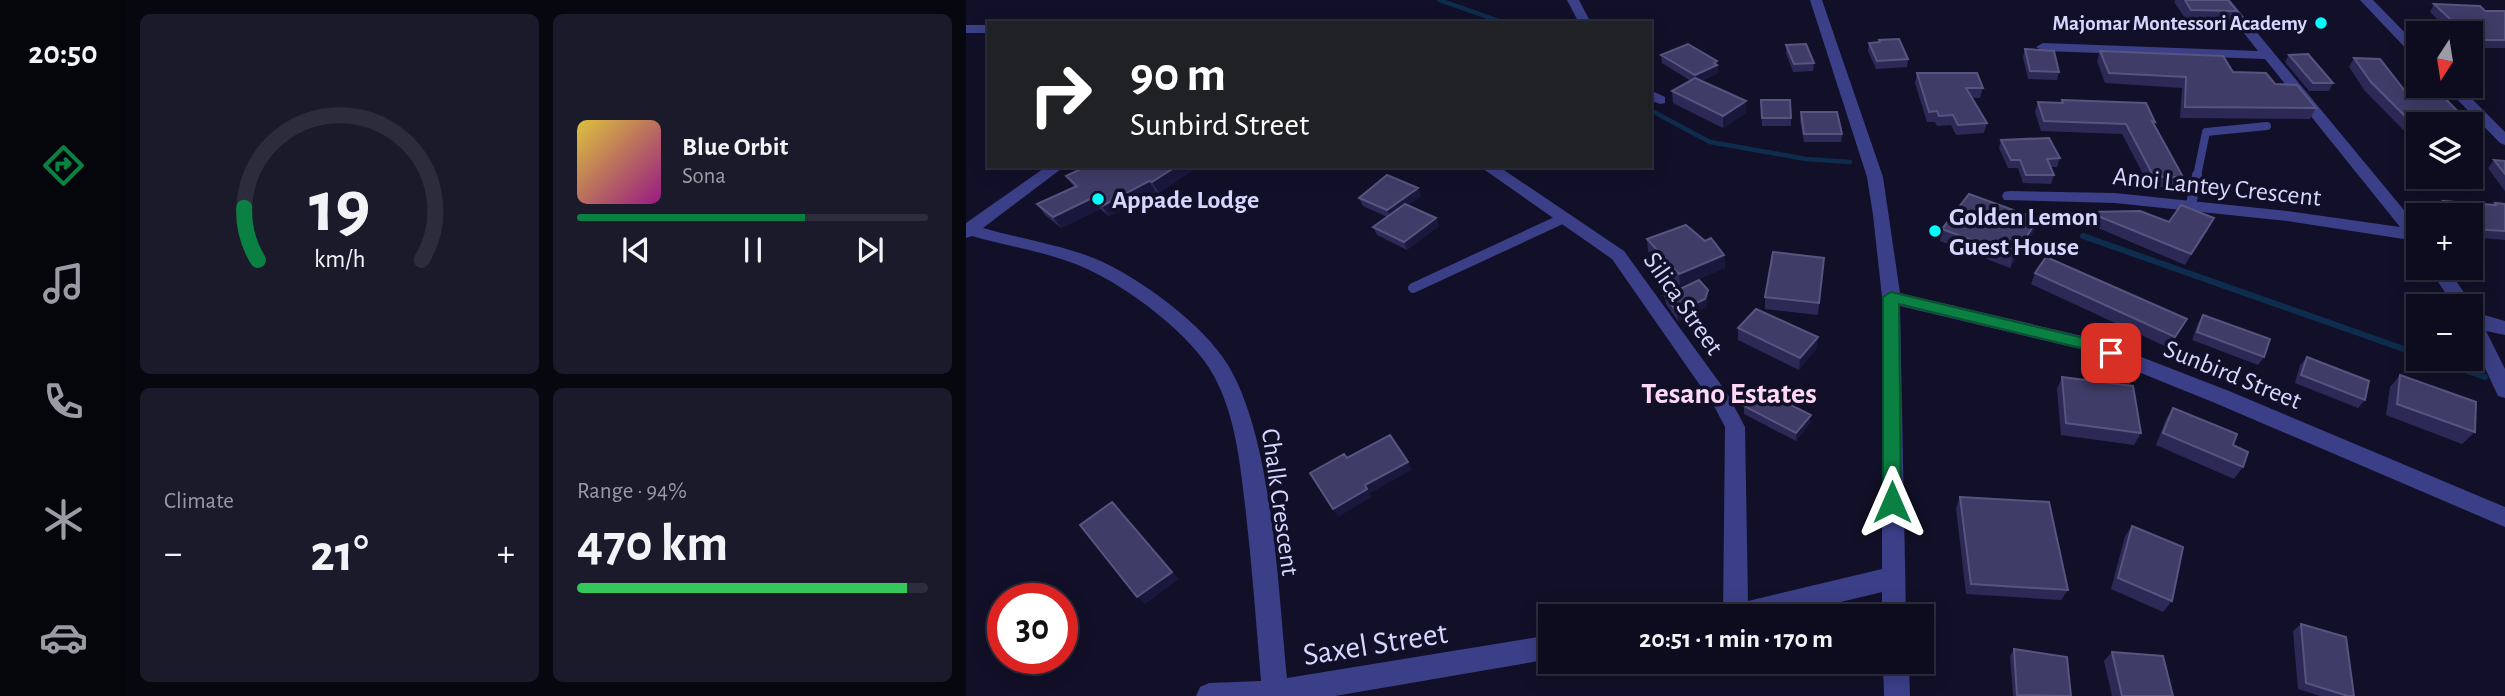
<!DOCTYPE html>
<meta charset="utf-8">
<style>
:root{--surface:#0d0c1e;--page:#1b1a2b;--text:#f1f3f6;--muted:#9a9ba4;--line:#2d2c3c;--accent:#0b8043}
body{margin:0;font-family:"Alegreya Sans",sans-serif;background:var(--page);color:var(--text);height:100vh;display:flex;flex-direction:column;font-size:26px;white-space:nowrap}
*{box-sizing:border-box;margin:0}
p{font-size:23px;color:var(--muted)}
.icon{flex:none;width:38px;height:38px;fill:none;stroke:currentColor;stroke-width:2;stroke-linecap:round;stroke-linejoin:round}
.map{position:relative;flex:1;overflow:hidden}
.side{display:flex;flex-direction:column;gap:14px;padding:14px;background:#070710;width:840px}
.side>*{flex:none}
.guide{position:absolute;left:21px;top:21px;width:665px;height:147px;border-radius:0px;box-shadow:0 4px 18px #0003,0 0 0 2px var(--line);background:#202124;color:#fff;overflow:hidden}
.needle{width:46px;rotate:192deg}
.buttons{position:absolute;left:1440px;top:21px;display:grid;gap:14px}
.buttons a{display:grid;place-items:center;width:77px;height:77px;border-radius:0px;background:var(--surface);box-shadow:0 4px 18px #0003,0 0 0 2px var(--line);font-size:35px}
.speed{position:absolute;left:21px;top:583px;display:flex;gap:14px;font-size:35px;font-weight:700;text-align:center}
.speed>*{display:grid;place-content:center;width:91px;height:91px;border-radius:50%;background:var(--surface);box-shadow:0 4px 18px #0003,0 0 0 2px var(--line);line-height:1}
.speed .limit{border:10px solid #d22;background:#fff;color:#111}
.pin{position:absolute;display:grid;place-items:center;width:60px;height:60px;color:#fff;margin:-30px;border-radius:14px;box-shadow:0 4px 10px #0006}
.me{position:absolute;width:77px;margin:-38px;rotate:0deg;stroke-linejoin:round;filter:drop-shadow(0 0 5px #0008)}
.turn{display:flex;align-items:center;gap:24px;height:147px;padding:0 28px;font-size:32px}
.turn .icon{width:91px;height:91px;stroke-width:2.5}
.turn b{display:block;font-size:49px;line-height:60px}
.big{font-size:52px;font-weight:700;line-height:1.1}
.side .tile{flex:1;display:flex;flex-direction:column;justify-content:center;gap:10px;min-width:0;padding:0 24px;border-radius:10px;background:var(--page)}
.side .dial{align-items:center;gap:0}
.dial svg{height:182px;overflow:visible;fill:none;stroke:var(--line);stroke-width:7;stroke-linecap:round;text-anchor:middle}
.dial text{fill:var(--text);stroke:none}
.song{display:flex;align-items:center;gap:21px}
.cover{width:84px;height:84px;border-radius:10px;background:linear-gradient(135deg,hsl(50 70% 55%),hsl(310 70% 35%))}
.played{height:7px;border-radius:4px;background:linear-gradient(90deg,var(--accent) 65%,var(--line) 65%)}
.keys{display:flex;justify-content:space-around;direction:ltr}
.heat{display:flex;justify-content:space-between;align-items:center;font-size:38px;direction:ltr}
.charge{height:10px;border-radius:5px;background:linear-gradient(90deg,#34c759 94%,var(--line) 0)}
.side .tiles{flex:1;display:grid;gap:14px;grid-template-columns:repeat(2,1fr)}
.trip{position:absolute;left:572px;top:604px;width:396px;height:70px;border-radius:0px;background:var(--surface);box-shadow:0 4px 18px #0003,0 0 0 2px var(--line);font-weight:700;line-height:70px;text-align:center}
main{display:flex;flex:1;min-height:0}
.tabs{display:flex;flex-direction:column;width:126px;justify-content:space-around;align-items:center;background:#05050c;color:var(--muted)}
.tabs .icon{width:49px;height:49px}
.tabs .selected{color:var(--accent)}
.tabs b{font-size:32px;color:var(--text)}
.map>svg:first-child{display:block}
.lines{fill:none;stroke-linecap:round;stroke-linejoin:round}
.stream-far1{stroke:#0e2c4d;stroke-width:4.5}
.stream{stroke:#0e2c4d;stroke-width:6}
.service-far1{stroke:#3b3f87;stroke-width:8}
.service{stroke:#3b3f87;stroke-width:10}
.minor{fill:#3b3f87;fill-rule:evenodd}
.wall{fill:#2d2956}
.shaded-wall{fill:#1a173c}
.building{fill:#3f3c68;stroke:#575480;stroke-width:2}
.route{fill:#0b8043;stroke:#07532c;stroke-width:2}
.poi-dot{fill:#02fdff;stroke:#111028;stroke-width:2.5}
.labels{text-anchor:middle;stroke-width:7;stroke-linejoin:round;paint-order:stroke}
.far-poi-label{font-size:21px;font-weight:bold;fill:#d7d6ff;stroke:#111028;text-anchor:end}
.street-label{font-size:26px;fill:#d7d6ff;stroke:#111028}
.poi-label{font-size:26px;font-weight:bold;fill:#d7d6ff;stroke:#111028;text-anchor:start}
.quarter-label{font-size:30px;font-weight:bold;fill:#ffd8f5;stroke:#111028}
.near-street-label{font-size:32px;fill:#d7d6ff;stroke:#111028}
</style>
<main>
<nav class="tabs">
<b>20:50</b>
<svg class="icon selected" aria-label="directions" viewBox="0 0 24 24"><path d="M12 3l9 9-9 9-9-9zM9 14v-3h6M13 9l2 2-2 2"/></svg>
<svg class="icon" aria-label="music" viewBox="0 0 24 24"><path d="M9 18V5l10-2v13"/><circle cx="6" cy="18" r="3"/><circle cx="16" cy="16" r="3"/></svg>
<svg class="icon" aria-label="phone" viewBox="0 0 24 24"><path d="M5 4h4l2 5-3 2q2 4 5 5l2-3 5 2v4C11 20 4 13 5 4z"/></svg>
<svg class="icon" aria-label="climate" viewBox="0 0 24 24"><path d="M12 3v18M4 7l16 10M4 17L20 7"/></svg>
<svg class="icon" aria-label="car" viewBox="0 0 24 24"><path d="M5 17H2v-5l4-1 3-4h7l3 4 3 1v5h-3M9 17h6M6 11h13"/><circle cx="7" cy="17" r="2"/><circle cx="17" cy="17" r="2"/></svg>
</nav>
<section class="side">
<div class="tiles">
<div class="tile dial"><svg viewBox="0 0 100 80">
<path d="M14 69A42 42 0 1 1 86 69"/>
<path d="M14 69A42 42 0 0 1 8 46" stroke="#0b8043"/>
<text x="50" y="56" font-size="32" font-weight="700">19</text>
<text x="50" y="72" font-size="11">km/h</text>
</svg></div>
<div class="tile">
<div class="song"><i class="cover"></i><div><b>Blue Orbit</b><p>Sona</p></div></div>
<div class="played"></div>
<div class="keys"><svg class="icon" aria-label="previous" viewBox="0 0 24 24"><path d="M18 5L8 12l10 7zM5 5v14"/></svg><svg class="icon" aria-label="pause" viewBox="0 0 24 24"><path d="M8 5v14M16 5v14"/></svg><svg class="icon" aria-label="next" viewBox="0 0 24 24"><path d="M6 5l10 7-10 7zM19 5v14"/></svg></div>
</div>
<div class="tile"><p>Climate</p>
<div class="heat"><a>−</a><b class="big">21°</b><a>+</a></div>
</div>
<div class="tile"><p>Range · 94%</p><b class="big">470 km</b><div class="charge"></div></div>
</div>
</section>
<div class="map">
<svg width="1539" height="696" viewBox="0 0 1539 696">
<rect width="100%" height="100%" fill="#111028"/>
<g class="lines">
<path class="stream-far1" d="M473 0 539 23
M684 110 744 142 840 159 884 162"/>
<path class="stream" d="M1117 236 1452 354
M1465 359 1519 377"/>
<path class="service-far1" d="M1231 176 1240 132 1301 126"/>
<path class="service" d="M1225 205 1231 175
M447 288 596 219"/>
<path class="minor" d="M601 0H613L625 23H613Z
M844 0H856L917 177 934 293 1129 339 1263 391 1539 507V527L1249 403 1118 350 934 306 940 616H916V592L817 616H757L759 427 747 404 646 259 513 166H532L658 251 761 393 779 427 782 601 916 569V297L907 215 901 177Z
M1252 0H1264L1452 227V243L1444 240 1321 221 1149 203 1038 200 1036 196 1038 192 1044 191 1149 193 1321 211 1434 227 1299 59 1077 51 1070 47 1077 43 1292 51Z
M1394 0H1407L1452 46V57L1447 56Z
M0 25H23V33H0Z
M1478 86H1493L1539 132V145L1534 143Z
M684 90 699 97V103L694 104 684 100Z
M81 166H99L17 228C55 239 94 244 130 259 174 278 237 324 262 365 307 440 312 590 321 678L584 635V659L369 696H230L234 687 243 683 295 681C290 622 286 564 279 505 274 462 269 415 248 376 226 335 162 287 119 268 83 252 44 247 6 236L0 238V223Z
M1463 268H1481L1504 301 1506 306 1505 308 1488 306Z
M1505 311 1539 321V335L1520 331 1539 369V398L1532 396 1505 338Z
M917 662H943L944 696H918Z"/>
</g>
<path class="wall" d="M1209 0H1262L1271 11 1266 22 1221 21 1208 2Z
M1468 4 1519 11H1539V48H1505V33H1485L1464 12Z
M913 40 942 59 941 67 910 69 902 51 903 43 912 42Z
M820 45 848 63 847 71 827 72 820 53Z
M1059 49 1093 72 1091 80 1062 79 1057 57Z
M1134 51 1267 72 1309 84 1350 108 1344 119 1214 118 1216 88 1139 83 1131 61Z
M695 55 751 61 752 73 735 81 780 113 757 128 707 103 706 91 725 81 696 63Z
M1323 55 1367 83 1363 91H1343L1319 62Z
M1388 58 1439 91 1452 124V142H1449L1399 91 1383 67Z
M951 73 1017 88 1014 98H1006L1021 123 1018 133 990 135 985 125 971 126 969 122H961L949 83Z
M795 100 825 118V126H796Z
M1096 100 1189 122 1187 124 1217 177 1212 187H1184L1156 134 1075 131 1069 112 1072 102 1095 103Z
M835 112 876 134 875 142H838L834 120Z
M1505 125 1513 133 1505 143Z
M1035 140 1094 158 1091 167H1084L1088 175 1085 184 1057 183 1052 168H1042L1033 148Z
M1528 160 1539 161V191L1522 168Z
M121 166H233L193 193 190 192 143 216 134 209 95 228 79 215 71 204 108 187 100 176Z
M455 196 442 205 470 218 473 226 441 250 411 235 407 227 421 217 397 206 393 198Z
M1477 201 1528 205 1529 203 1539 204V240L1505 237V215H1474L1471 209Z
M1122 212 1203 222 1243 229 1219 265 1118 222Z
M1072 219 1068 232 1044 268 974 241 976 229Z
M681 239 739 241 758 255 759 268 714 286 682 251Z
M858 258 852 315 799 309V297Z
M1069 273 1221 319 1203 348 1065 284Z
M742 290V298L740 307 712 321 700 304 699 296Z
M1237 315 1298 357 1292 365 1226 340 1232 323Z
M772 328 852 337 850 349 833 370 772 340Z
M1341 357 1399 400 1392 408 1329 383 1334 365Z
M1434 375 1509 432 1496 444 1420 415 1424 387Z
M1096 377 1175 433 1168 445 1095 435 1091 389Z
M778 406 844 423 830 441 778 414Z
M1207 408 1267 445 1277 467 1268 479 1190 445 1200 419Z
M994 497 1102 590 1095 600 1000 594 990 508Z
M1166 526 1206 601 1197 612 1145 589 1159 536Z
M1335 624 1388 696H1354L1332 689 1327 631Z
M1048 649 1105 696H1047L1044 656Z
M1146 652 1207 696H1146L1138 661Z"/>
<path class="shaded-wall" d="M751 61 752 73 729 83V75Z
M780 101V113L757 128V116Z
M211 166H233L193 193 186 182Z
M183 181 190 192 143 216 136 206Z
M452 188 455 196 424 218 421 210Z
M126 198 134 209 95 228 87 217Z
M470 218 473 226 441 250 438 242Z
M1248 218 1243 229 1219 265 1225 254Z
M1072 219 1068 232 1044 268 1048 256Z
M758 255 759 268 714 286 713 274Z
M742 290V298L740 307 712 321 711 312Z
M852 337 850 349 833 370 834 358Z
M845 415 844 423 830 441V433Z
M442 462 446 470 404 493 406 497 372 517 367 509 399 485Z
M146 502 213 579 179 604 171 597Z"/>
<path class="building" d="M1219 0H1262L1271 11 1225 10Z
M1468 4 1514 6 1519 11H1539V40H1506L1505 33H1499Z
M933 39 942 59 911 61 903 43 914 42 913 40Z
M722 44 751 61 748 63 751 65 729 75 695 55Z
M840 44 848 63 828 64 820 45Z
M1059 49 1088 51 1093 72 1064 71Z
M1134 51 1257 56 1267 72 1300 73 1309 84 1331 85 1350 108 1219 107 1220 77 1143 73Z
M1342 54 1367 83H1347L1323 55Z
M1388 58 1414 59 1439 91 1473 92 1504 124H1452V129L1405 82Z
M951 73H1011L1017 88H1000L1021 123 992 125 987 115 973 116 971 111 963 112Z
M729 78 780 101 757 116 706 91Z
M795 100H824L825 118H796Z
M1096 100 1180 103 1189 122 1186 121 1217 177H1188L1160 124 1078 121 1072 102 1097 103Z
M835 112H871L876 134H838Z
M1505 125 1513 133H1505Z
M1083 138 1094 158 1081 159 1088 175H1060L1054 160H1045L1035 140Z
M1528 160 1539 161V174Z
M121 166H211L186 182 183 181 136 206 126 198 87 217 71 204 111 186 100 176Z
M421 175 452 188 421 210 393 198Z
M1003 194 1072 219 1048 256 976 229Z
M1477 201 1530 205 1529 203 1539 204V231L1505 229V215H1487Z
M439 204 470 218 438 242 407 227Z
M1215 205 1248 218 1225 254 1122 212 1174 211 1203 222Z
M720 225 739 241 745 238 758 255 713 274 681 239Z
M807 252 858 258 853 303 799 297Z
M1080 257 1221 319 1209 337 1069 273Z
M733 280 742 290 739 299 711 312 699 296Z
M790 309 852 337 834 358 772 328Z
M1237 315 1304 339 1298 357 1231 332Z
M1341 357 1403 381 1399 400 1335 375Z
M1434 375 1510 402 1509 432 1431 404Z
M1096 377 1167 386 1175 433 1100 423Z
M793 389 845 415 830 433 778 406Z
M1207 408 1271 434 1267 445 1282 452 1277 467 1197 433Z
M424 435 442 462 399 485 401 489 367 509 344 473 378 454 381 458Z
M994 497 1083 502 1102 590 1005 584Z
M146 502 206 572 171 597 114 525Z
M1166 526 1217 547 1206 601 1152 578Z
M1335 624 1380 637 1388 696H1382L1340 683Z
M1048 649 1101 657 1105 696 1051 695Z
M1146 652 1197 656 1207 696H1156Z"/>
<path class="route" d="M925 292 1122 339 1150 349 1153 353 1145 359 1119 349 933 304 935 502 932 507 926 510 919 507 917 502V297Z"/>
<g class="poi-dot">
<circle cx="1355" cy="23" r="7"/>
<circle cx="132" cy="199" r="7"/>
<circle cx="969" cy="231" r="7"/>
</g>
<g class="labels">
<g class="far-poi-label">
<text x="1341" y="30">Majomar Montessori Academy</text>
</g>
<g class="street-label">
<text transform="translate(1251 186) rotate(6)" y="9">Anoi Lantey Crescent</text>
<text transform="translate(718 303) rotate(55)" y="9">Silica Street</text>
<text transform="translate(1267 374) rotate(22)" y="9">Sunbird Street</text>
<text transform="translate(315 502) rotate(82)" y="9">Chalk Crescent</text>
</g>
<g class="poi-label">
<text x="146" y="208">Appade Lodge</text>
<text x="983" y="225">Golden Lemon<tspan x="983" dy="30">Guest House</tspan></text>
</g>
<g class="quarter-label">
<text x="763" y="403">Tesano Estates</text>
</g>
<g class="near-street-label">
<text transform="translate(409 643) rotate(-9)" y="11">Saxel Street</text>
</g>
</g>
</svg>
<div class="buttons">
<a><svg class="needle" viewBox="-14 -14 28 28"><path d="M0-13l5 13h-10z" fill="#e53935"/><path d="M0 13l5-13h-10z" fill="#9a9ba4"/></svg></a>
<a><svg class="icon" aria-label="layers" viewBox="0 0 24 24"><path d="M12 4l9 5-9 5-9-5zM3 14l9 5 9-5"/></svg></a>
<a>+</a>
<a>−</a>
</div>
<div class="speed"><div class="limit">30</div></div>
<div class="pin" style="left:1145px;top:353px;background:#d93025"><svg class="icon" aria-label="arrive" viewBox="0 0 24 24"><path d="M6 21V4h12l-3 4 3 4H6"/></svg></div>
<svg class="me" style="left:926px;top:502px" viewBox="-20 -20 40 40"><path d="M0-17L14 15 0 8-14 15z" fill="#0b8043" stroke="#fff" stroke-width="4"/></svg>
<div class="trip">20:51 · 1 min · 170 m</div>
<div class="guide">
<div class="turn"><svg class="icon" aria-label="right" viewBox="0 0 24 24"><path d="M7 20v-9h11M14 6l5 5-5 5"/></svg><div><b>90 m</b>Sunbird Street</div></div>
</div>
</div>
</main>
